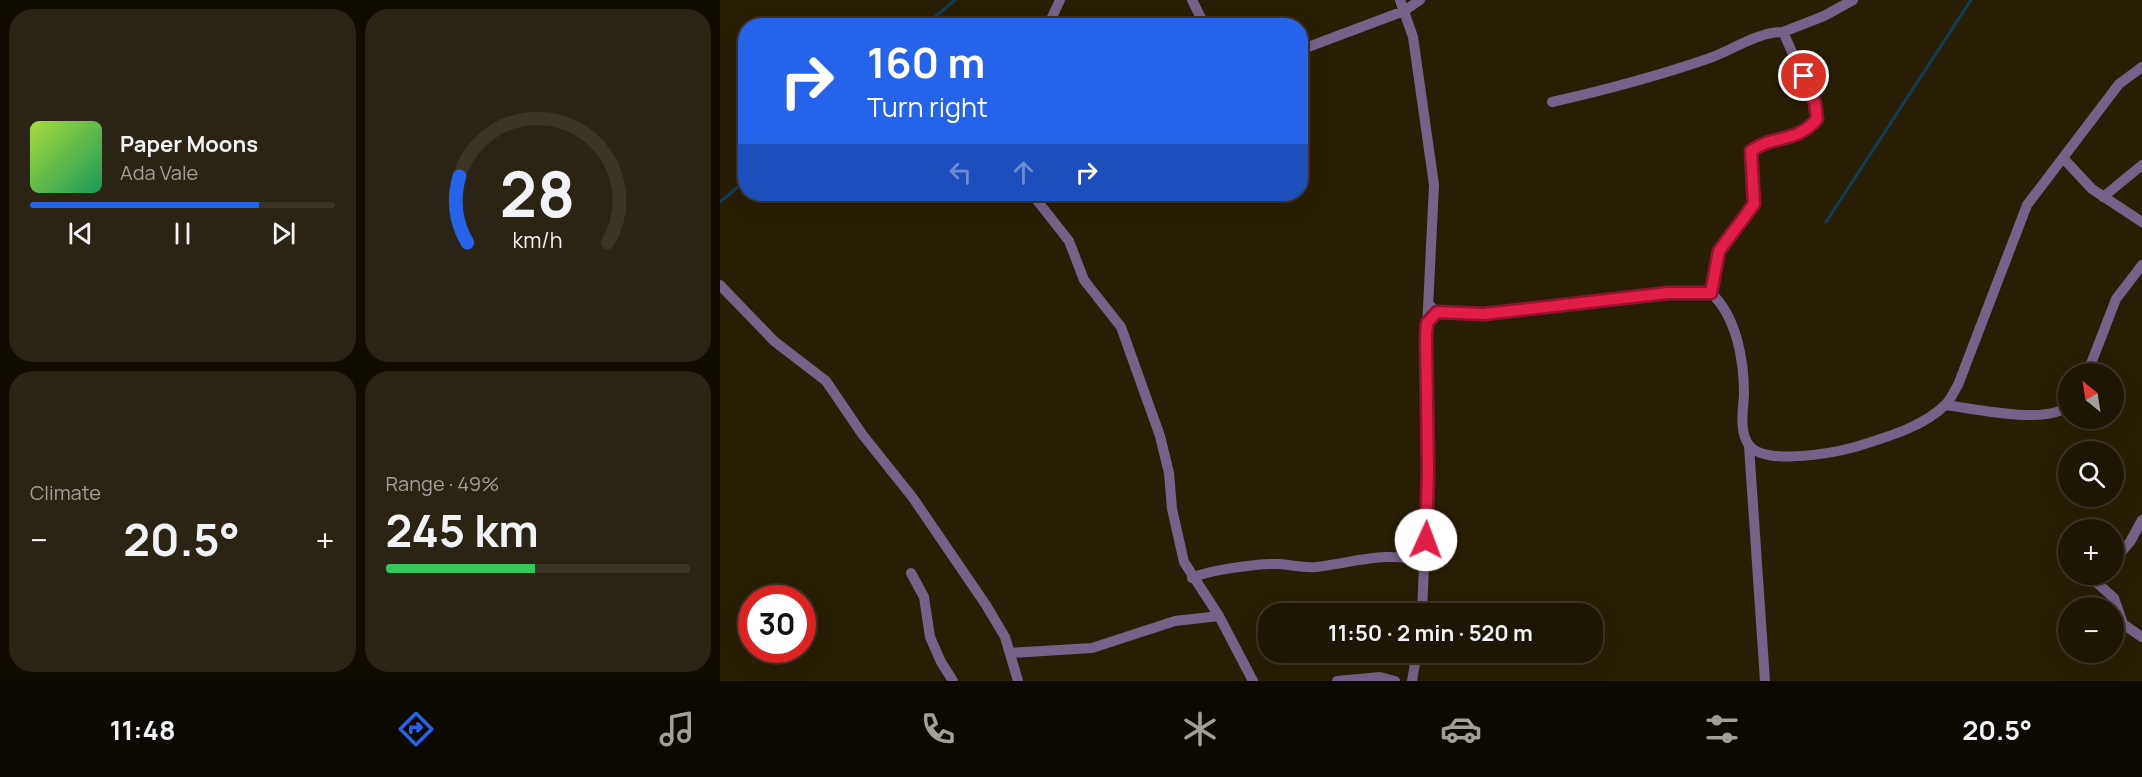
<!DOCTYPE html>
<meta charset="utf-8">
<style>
:root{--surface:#1e1604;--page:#2b2313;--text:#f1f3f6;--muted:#a19f9a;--line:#3c3526;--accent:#2563eb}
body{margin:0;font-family:Manrope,sans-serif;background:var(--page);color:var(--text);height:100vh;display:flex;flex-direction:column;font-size:22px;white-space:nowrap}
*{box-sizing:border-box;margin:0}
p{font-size:20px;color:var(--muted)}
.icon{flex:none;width:33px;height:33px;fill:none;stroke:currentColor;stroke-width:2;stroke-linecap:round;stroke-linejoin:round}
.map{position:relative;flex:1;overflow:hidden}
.side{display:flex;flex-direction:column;gap:9px;padding:9px;background:#100c02;width:720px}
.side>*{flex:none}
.top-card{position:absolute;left:18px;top:18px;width:570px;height:183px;border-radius:24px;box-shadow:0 6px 24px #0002,0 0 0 2px var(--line);background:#2563eb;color:#fff;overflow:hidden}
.needle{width:39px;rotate:330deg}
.tools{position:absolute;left:1338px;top:363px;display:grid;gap:12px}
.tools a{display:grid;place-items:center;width:66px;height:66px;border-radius:50%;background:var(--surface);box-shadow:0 6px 24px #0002,0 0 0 2px var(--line);font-size:30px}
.speed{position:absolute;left:18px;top:585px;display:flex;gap:12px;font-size:30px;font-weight:700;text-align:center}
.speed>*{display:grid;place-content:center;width:78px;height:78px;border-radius:50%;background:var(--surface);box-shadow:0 6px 24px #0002,0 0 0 2px var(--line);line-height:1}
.speed .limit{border:9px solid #d22;background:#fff;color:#111}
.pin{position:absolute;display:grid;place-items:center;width:51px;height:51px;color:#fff;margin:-26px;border:3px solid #fff;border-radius:50%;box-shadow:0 2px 6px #0007}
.me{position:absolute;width:66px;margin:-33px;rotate:2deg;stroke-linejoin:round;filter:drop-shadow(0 0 4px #0008)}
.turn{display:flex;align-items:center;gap:21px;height:126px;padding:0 30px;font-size:27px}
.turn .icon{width:78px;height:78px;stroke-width:2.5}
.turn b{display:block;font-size:42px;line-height:51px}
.lanes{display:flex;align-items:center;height:57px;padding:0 30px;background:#0003;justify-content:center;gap:30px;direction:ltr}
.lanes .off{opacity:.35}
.big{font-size:45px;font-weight:700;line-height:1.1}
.side .tile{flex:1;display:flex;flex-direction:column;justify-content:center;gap:9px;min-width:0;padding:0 21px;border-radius:24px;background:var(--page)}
.side .dial{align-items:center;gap:0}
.dial svg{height:156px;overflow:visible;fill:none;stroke:var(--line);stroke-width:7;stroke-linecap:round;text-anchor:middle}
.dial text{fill:var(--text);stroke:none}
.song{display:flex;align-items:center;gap:18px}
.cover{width:72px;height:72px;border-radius:9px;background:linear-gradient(135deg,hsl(80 70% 55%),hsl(150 70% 35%))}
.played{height:6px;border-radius:3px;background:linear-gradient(90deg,var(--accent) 75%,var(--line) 75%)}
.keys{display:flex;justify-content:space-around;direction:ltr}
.heat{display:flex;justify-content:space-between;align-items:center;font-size:33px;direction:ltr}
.charge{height:9px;border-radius:4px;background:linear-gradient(90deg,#34c759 49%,var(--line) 0)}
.side .tiles{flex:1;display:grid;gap:9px;grid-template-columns:repeat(2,1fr)}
.trip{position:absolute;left:538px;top:603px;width:345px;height:60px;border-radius:24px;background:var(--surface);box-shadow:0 6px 24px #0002,0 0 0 2px var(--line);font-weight:700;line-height:60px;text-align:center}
.dock{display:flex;height:96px;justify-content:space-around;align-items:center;background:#0c0902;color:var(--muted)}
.dock .icon{width:42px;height:42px}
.dock .active{color:var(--accent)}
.dock b{font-size:27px;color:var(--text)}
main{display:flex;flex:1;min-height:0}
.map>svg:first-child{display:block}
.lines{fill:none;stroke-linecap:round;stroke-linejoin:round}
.stream{stroke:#113b57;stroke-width:3}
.street{stroke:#766288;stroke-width:10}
.route-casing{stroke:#92132f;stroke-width:15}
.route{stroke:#e11d48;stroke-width:10}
</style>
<main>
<section class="side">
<div class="tiles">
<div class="tile">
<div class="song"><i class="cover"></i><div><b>Paper Moons</b><p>Ada Vale</p></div></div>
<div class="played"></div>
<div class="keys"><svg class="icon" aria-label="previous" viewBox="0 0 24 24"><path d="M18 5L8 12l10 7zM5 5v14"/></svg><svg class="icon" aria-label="pause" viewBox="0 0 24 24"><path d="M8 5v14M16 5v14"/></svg><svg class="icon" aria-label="next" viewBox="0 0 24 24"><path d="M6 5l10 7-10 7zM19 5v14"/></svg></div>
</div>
<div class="tile dial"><svg viewBox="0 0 100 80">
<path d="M14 69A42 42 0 1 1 86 69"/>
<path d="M14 69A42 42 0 0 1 10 35" stroke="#2563eb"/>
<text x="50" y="56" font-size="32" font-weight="700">28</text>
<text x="50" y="72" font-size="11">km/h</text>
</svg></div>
<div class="tile"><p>Climate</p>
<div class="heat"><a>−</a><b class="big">20.5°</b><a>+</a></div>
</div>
<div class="tile"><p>Range · 49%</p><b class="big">245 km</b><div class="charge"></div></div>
</div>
</section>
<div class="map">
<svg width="1422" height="681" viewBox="0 0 1422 681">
<rect width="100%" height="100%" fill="#281e05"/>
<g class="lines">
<path class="stream" d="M204 26 235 0
M0 202 26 180
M1106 222 1251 0"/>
<path class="street" d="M472 0 485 26
M680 0 693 37 714 185 705 370 708 470 702 614
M328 26 340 0
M1063 32 1104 16 1133 0
M580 50 684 11 700 0
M832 102C885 90 938 76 990 58 1014 49 1038 32 1063 32L1095 103 1097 119C1076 144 1054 134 1031 151L1034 204 999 251 991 293
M1343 158 1372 189 1422 222
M312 194 349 241 364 280 401 327 440 436 449 473 452 509 464 562 499 616 533 681
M1383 197 1422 165
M0 285 54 341 106 381 142 434 193 498 266 605 285 637 298 681
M708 304 717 312 764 314 948 293H991C1017 317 1024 361 1024 395 1023 410 1019 432 1029 445 1044 466 1113 453 1135 447 1164 438 1204 427 1226 404 1231 399 1234 391 1238 385L1307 205 1399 84 1422 67
M1367 374 1396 299 1422 265
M1225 405C1252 408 1330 426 1348 405
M1029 446 1045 681
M1342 555 1348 560
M1394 560 1410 542 1422 520
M191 573 204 597 210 637 221 662 233 681
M1367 574 1394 598 1403 624 1422 637
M472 578C489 570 540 563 559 564 572 565 583 568 596 567 632 563 670 549 706 563
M290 653 372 648 455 621 499 616
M617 681 660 677 675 681
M692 681 697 652"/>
</g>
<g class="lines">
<g class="route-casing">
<path id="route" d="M706 540 708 470 706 336 707 323 717 312 764 314 948 293H991L999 251 1034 204 1031 151C1054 134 1076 144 1097 119L1095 103 1084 76"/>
</g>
<use href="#route" class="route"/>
</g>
</svg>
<div class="tools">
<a><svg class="needle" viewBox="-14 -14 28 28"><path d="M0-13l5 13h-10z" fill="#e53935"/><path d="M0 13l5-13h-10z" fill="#a19f9a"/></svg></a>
<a><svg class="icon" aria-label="search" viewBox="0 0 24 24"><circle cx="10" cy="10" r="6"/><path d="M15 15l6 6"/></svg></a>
<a>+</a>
<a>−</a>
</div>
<div class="speed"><div class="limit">30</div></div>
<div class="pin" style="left:1084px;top:76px;background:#d93025"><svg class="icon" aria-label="arrive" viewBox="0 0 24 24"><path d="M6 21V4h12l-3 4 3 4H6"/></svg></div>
<svg class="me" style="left:706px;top:540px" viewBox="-20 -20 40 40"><circle r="19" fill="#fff"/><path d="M0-13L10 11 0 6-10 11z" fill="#e11d48"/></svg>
<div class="trip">11:50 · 2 min · 520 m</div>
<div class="top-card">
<div class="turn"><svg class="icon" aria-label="right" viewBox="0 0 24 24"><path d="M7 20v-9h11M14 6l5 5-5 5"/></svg><div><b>160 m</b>Turn right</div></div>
<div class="lanes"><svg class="icon off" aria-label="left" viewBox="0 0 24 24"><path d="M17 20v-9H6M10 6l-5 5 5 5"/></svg><svg class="icon off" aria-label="ahead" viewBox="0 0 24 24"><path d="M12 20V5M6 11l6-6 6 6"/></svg><svg class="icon" aria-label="right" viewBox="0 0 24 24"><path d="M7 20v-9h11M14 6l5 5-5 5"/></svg></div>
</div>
</div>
</main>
<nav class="dock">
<b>11:48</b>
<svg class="icon active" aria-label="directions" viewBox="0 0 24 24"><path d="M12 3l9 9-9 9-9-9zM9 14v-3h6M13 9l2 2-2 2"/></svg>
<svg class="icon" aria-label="music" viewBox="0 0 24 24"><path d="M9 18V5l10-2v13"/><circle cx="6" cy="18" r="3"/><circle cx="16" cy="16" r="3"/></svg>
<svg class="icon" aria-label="phone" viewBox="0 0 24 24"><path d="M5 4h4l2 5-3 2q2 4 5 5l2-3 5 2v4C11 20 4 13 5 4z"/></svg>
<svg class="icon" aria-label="climate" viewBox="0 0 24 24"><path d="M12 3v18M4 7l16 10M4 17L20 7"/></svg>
<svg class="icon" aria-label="car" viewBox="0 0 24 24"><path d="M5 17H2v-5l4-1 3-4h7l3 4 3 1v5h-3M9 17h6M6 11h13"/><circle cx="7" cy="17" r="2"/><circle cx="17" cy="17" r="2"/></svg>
<svg class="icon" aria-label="filters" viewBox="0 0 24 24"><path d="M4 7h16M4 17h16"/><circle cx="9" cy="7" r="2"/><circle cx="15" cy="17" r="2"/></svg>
<b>20.5°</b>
</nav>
